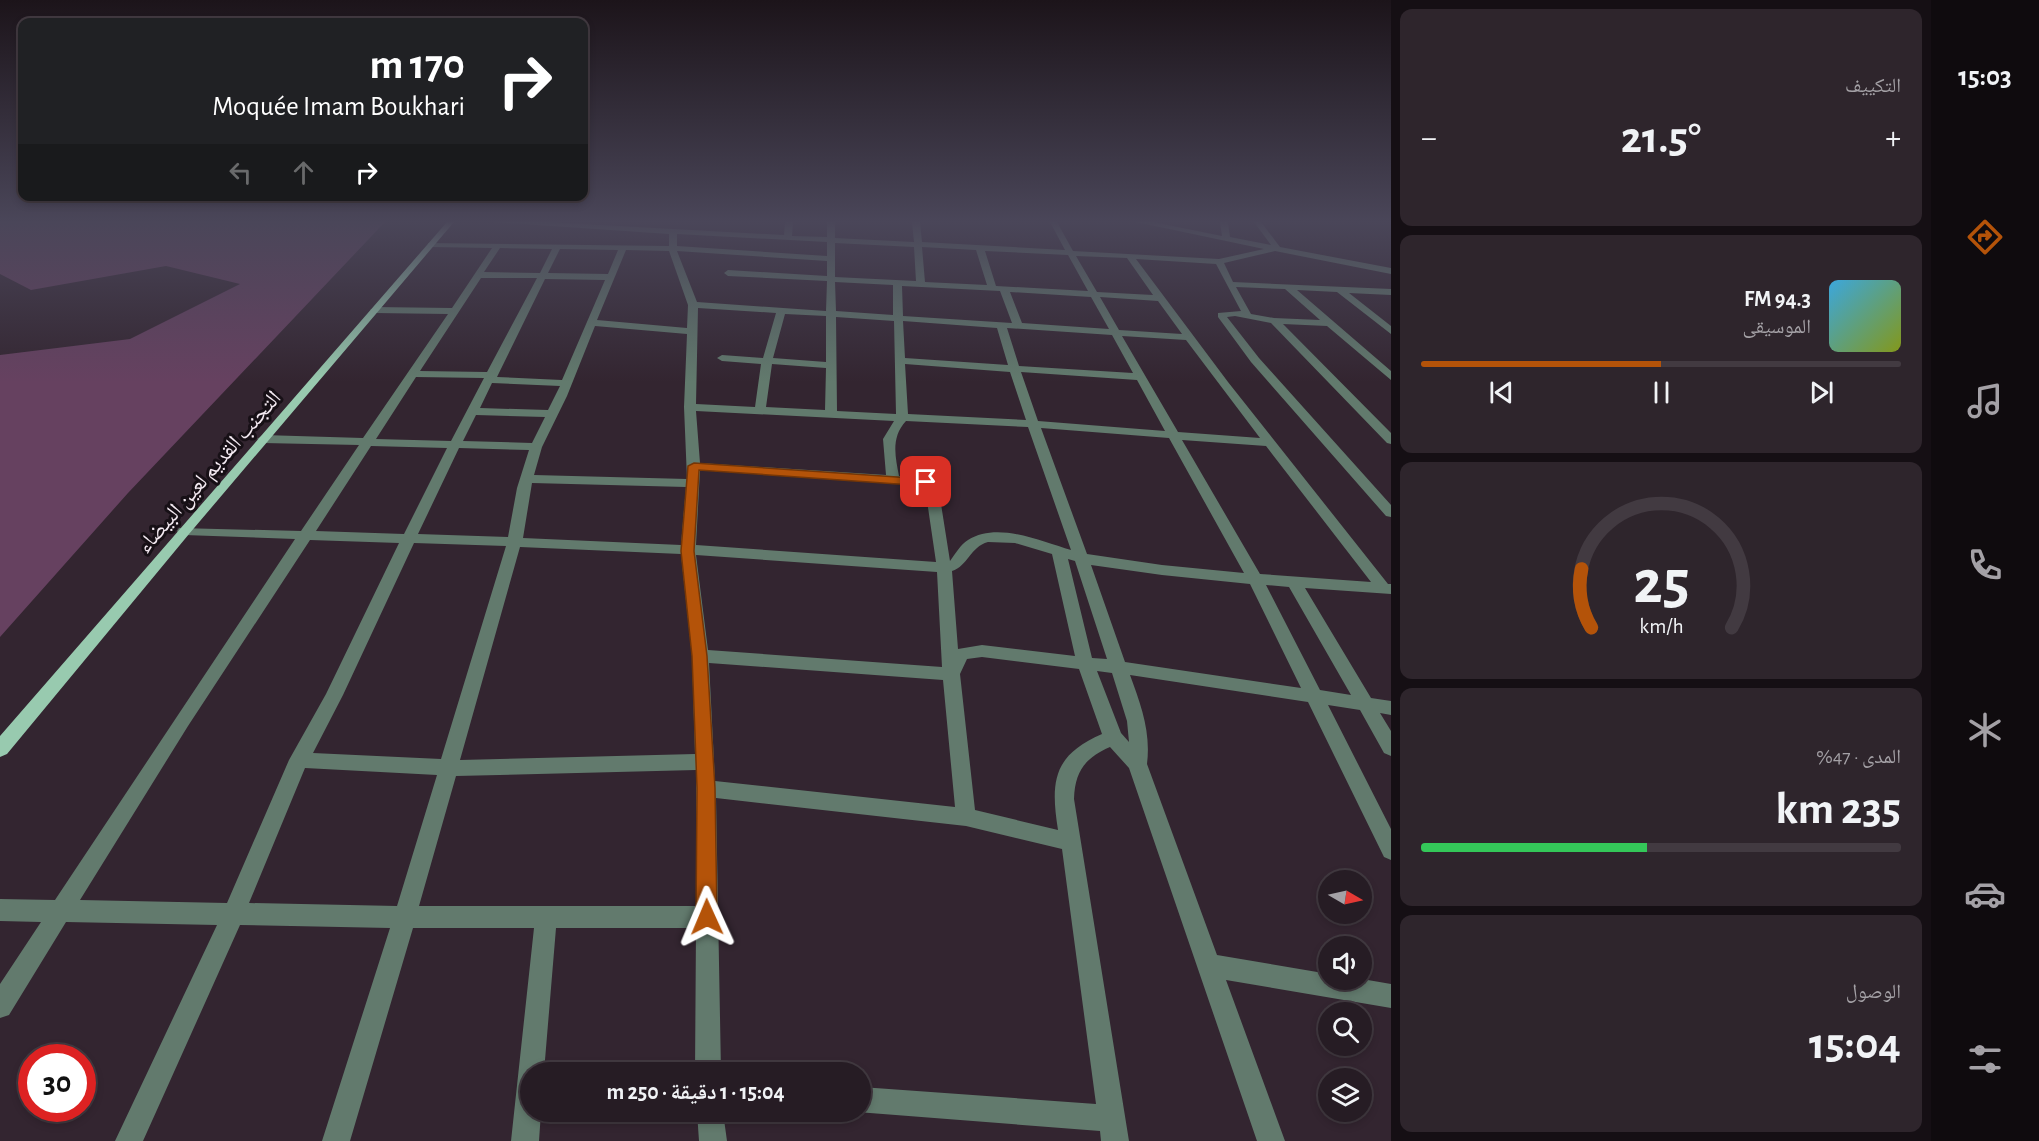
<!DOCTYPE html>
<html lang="ar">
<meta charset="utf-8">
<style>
:root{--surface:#261c24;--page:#2e252c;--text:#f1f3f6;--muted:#a4a1a6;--line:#423a41;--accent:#b45309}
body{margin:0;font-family:"Alegreya Sans","Noto Naskh Arabic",sans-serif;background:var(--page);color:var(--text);direction:rtl;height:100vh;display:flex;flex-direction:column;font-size:22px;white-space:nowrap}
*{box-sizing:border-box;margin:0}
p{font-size:20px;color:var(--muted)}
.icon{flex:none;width:33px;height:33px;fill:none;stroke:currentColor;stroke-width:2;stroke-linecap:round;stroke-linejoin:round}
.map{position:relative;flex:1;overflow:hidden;direction:ltr}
.panel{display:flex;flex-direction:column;gap:9px;padding:9px;background:#150f14;width:540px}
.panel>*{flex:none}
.banner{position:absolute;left:18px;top:18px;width:570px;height:183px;border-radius:12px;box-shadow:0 3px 9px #0003,0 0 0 2px var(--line);direction:rtl;background:#202124;color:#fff;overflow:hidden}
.needle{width:39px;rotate:99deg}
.fabs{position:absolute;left:1318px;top:870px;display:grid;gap:12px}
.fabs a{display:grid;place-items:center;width:54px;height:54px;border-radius:50%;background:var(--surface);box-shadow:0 3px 9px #0003,0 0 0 2px var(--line);font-size:30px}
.speed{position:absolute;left:18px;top:1044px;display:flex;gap:12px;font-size:30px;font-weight:700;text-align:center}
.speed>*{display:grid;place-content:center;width:78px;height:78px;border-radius:50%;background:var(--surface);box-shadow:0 3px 9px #0003,0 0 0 2px var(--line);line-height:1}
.speed .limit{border:9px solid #d22;background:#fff;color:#111}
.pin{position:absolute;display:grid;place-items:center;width:51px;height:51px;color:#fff;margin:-26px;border-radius:12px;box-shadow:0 3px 9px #0006}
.me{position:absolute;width:66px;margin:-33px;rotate:359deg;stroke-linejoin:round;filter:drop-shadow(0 0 4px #0008)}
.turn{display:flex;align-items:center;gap:21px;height:126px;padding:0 24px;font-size:27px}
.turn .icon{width:78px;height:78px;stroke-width:2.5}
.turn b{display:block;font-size:42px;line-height:51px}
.lanes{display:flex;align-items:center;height:57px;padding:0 24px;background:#0003;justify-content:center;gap:30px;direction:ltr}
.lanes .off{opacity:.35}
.big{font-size:45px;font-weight:700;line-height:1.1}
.panel .card{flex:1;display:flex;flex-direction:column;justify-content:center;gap:9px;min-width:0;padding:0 21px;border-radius:12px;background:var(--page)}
.panel .dial{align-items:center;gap:0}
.dial svg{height:156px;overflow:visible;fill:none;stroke:var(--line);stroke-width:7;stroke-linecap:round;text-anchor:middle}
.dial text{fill:var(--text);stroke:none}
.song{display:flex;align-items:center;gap:18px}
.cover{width:72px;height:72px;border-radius:9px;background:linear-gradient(135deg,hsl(200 70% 55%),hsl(70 70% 35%))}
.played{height:6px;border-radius:3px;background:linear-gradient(90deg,var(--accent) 50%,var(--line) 50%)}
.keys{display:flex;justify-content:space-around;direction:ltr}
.heat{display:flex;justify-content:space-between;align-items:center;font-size:33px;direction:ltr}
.charge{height:9px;border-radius:4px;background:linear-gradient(90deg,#34c759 47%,var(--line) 0)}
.trip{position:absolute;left:520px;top:1062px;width:351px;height:60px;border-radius:30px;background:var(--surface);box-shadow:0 3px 9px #0003,0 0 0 2px var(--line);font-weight:700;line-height:60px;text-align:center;direction:rtl}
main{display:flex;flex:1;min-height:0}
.tabs{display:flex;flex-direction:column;width:108px;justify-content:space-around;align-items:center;background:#0f0b0e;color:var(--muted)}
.tabs .icon{width:42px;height:42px}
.tabs .selected{color:var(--accent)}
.tabs b{font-size:27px;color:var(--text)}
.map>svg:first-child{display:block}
.green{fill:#664160}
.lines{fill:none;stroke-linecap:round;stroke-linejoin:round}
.minor{fill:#627a6d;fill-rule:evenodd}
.major{fill:#98caaf;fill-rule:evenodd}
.route{fill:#b45309;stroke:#753606;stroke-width:1.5}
.labels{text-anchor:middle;stroke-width:6;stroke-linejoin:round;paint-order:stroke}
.street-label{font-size:22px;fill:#f4eaf2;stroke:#171016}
</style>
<main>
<nav class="tabs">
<b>15:03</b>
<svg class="icon selected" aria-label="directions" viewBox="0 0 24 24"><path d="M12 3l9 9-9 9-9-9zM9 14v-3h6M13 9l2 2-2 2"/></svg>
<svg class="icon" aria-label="music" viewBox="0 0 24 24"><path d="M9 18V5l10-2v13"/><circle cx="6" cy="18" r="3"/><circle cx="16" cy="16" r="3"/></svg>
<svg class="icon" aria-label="phone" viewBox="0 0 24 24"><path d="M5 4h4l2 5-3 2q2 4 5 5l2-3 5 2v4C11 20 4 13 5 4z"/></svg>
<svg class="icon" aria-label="climate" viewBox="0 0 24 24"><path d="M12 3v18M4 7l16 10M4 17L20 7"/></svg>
<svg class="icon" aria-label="car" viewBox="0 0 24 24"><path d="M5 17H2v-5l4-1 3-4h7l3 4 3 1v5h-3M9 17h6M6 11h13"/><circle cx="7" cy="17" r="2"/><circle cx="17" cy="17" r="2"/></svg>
<svg class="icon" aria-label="filters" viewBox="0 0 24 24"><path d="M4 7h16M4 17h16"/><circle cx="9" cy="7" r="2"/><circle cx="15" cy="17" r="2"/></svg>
</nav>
<section class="panel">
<div class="card"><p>التكييف</p>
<div class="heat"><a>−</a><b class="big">21.5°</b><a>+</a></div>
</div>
<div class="card">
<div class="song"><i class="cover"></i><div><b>94.3 FM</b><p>الموسيقى</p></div></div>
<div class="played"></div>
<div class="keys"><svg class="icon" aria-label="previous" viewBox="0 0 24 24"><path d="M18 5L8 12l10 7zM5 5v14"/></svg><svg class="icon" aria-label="pause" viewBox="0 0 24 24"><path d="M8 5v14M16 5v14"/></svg><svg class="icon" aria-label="next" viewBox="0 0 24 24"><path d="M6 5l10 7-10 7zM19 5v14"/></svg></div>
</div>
<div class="card dial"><svg viewBox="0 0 100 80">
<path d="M14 69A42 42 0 1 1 86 69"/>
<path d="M14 69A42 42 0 0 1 9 39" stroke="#b45309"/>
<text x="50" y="56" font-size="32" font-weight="700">25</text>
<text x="50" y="72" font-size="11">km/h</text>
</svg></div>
<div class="card"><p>المدى · 47%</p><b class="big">235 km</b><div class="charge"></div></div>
<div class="card"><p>الوصول</p><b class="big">15:04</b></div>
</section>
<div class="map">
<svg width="1391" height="1141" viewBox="0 0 1391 1141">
<rect width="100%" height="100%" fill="#332530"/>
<path class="green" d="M0 222H385L128 493 0 637V355L130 339 240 284 166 266 31 290 0 274Z"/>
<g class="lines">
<path class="minor" d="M492 222H546L784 235 785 222H793L792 236 827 237V222H835V238L914 242 912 222H920L922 242 1065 250 1050 222H1057L1073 251 1219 259 1264 249 1136 222H1153L1222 236 1220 222H1228L1230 237 1271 245 1254 222H1261L1280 247 1391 268V274L1275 251 1224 263 1233 282 1391 289V295L1349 293 1391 326V334L1337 292 1297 290 1391 371V380L1327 326 1283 324 1391 433V444L1387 443 1271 323 1235 316 1227 317 1259 358 1391 505V517L1386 516 1251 362 1218 317V313L1241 311 1216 264 1136 259 1228 382 1388 584H1391V594L1305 588 1371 698 1391 701V715L1380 713 1391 731V756L1384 753 1360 710 1328 705 1391 829V860L1384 857 1308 702 1130 675C1141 705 1151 732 1147 764L1217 955 1329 974V980L1362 979 1391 984V1008L1226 980 1285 1141H1257L1129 768 1110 747C1085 758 1075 771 1074 799L1129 1141H1101L1100 1131 857 1112H861V1087L1096 1104 1062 849 966 826 716 798 721 1072H695L696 928H556L544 1072H531V1112H541L539 1141H511L534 928H413L350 1141H322L390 928 240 925 143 1141H115L217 925 66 922 9 1015 0 1018V984L41 922 0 921V899L55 900 295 539 184 535 179 534 177 531 179 528 301 531 359 445 263 443 257 439 263 435 363 438 448 314 375 313 370 310 375 307 452 308 492 248 431 247H428V243L669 246V234ZM677 234 827 242V256L677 246ZM835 243 914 247 916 281 835 277ZM922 247 976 250 987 285 925 282ZM500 248 552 249 540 273 484 272ZM560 249 618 250 608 274 548 273ZM626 250 669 251 688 305 687 328 597 320ZM677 251 827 261V276L728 270 724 273 728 276 827 281 826 311 697 302ZM985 251 1068 255 1088 291 996 286ZM1076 256 1127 258 1153 295 1097 292ZM481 278H537L487 372 420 371ZM545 279 605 280 562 380 497 377ZM835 282 893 285V315L836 311ZM902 286 1000 291 1012 323 903 316ZM1236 287 1285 289 1320 320 1274 318 1251 314ZM1010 292 1091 297 1109 329 1022 323ZM1100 297 1158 301 1182 334 1119 330ZM698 308 776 313 763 358 722 355 717 358 722 361 761 364 755 407 696 404ZM785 314 826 316V362L773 358ZM836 317 894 321 896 414 837 411ZM903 321 997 328 1008 365 905 358ZM595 326 687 334 684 407 687 479 534 475 542 447 567 396ZM1007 328 1112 335 1133 373 1019 366ZM1122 336 1186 340 1260 438 1178 432ZM772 364 826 368 825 410 766 407ZM905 364 1010 372 1026 420 908 414ZM1021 372 1137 380 1165 431 1038 421ZM416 377 484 378 451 441 376 439ZM492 383 560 386 548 410 480 408ZM696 411 894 421 883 439 886 475 700 463ZM476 415 545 417 532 443 463 441ZM906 421 1028 427 1071 550C1042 542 998 521 968 540 960 545 956 553 950 561L938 485 919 477 899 476C895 456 891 437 906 421ZM1041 428 1169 438 1244 573 1162 565 1087 554ZM1182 440 1266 446 1371 582 1260 574ZM371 446 447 448 404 534 316 531ZM459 448 529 450 517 488 508 537 418 534ZM700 470 918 485 925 487 936 562 696 545ZM532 483 686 487 681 545 523 538ZM310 540 399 543 326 694 289 760 227 903 80 900 188 726ZM988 542 1015 543 1052 554 1075 656 982 645 958 649 952 571C968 566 970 547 988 542ZM414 543 506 546 441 759 313 753 343 695ZM520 547 681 554 692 656 695 754 460 760ZM696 555 937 572 942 667 708 650ZM1068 559 1075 561 1107 659 1092 658ZM1091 565 1162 575 1250 584 1301 688 1125 662ZM1266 585 1289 587 1351 695 1320 690ZM982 657 1079 669 1102 734C1054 755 1050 780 1058 830L975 810 960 674 967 659ZM709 663 943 680 955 807 715 781ZM1097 671 1112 673 1127 721 1129 742 1121 733ZM305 768 437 775 397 906 249 903ZM696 770V906H419L456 776Z
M697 1112H723L727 1141H699Z"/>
<path class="major" d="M447 222H454L189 534 7 754 0 757V736Z"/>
</g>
<linearGradient id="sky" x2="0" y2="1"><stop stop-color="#1c141a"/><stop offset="0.58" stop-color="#4a4659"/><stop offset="1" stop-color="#4a4659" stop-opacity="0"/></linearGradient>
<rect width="1391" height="382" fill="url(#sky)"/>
<path class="route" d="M694 463 926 479 932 482 926 486 699 470 694 551 707 656 715 788 717 917 714 925 707 927 699 925 696 917 697 788 692 656 681 551 688 466Z"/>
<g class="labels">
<g class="street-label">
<text transform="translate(208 471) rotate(-49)" y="8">التجنب القديم لعين البيضاء</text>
</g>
</g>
</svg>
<div class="fabs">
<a><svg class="needle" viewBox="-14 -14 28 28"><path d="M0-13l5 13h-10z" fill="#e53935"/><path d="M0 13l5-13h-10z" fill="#a4a1a6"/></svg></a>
<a><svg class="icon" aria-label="sound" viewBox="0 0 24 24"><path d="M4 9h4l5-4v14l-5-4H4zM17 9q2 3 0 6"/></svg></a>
<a><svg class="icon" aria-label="search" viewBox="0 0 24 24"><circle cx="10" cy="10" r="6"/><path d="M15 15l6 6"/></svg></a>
<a><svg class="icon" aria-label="layers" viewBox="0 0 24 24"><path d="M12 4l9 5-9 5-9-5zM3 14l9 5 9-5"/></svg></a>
</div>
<div class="speed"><div class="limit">30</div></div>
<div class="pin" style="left:926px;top:482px;background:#d93025"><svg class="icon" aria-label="arrive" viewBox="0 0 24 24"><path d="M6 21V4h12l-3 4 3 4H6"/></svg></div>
<svg class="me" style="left:707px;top:917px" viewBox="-20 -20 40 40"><path d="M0-17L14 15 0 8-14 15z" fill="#b45309" stroke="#fff" stroke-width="4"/></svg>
<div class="trip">15:04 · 1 دقيقة · 250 m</div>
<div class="banner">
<div class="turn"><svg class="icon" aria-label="right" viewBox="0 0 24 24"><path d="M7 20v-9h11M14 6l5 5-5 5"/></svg><div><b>170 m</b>Moquée Imam Boukhari</div></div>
<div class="lanes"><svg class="icon off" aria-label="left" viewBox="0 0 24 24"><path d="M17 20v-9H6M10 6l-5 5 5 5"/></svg><svg class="icon off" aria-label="ahead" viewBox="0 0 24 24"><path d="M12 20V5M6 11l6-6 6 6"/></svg><svg class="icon" aria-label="right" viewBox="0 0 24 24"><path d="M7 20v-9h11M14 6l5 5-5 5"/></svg></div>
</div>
</div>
</main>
